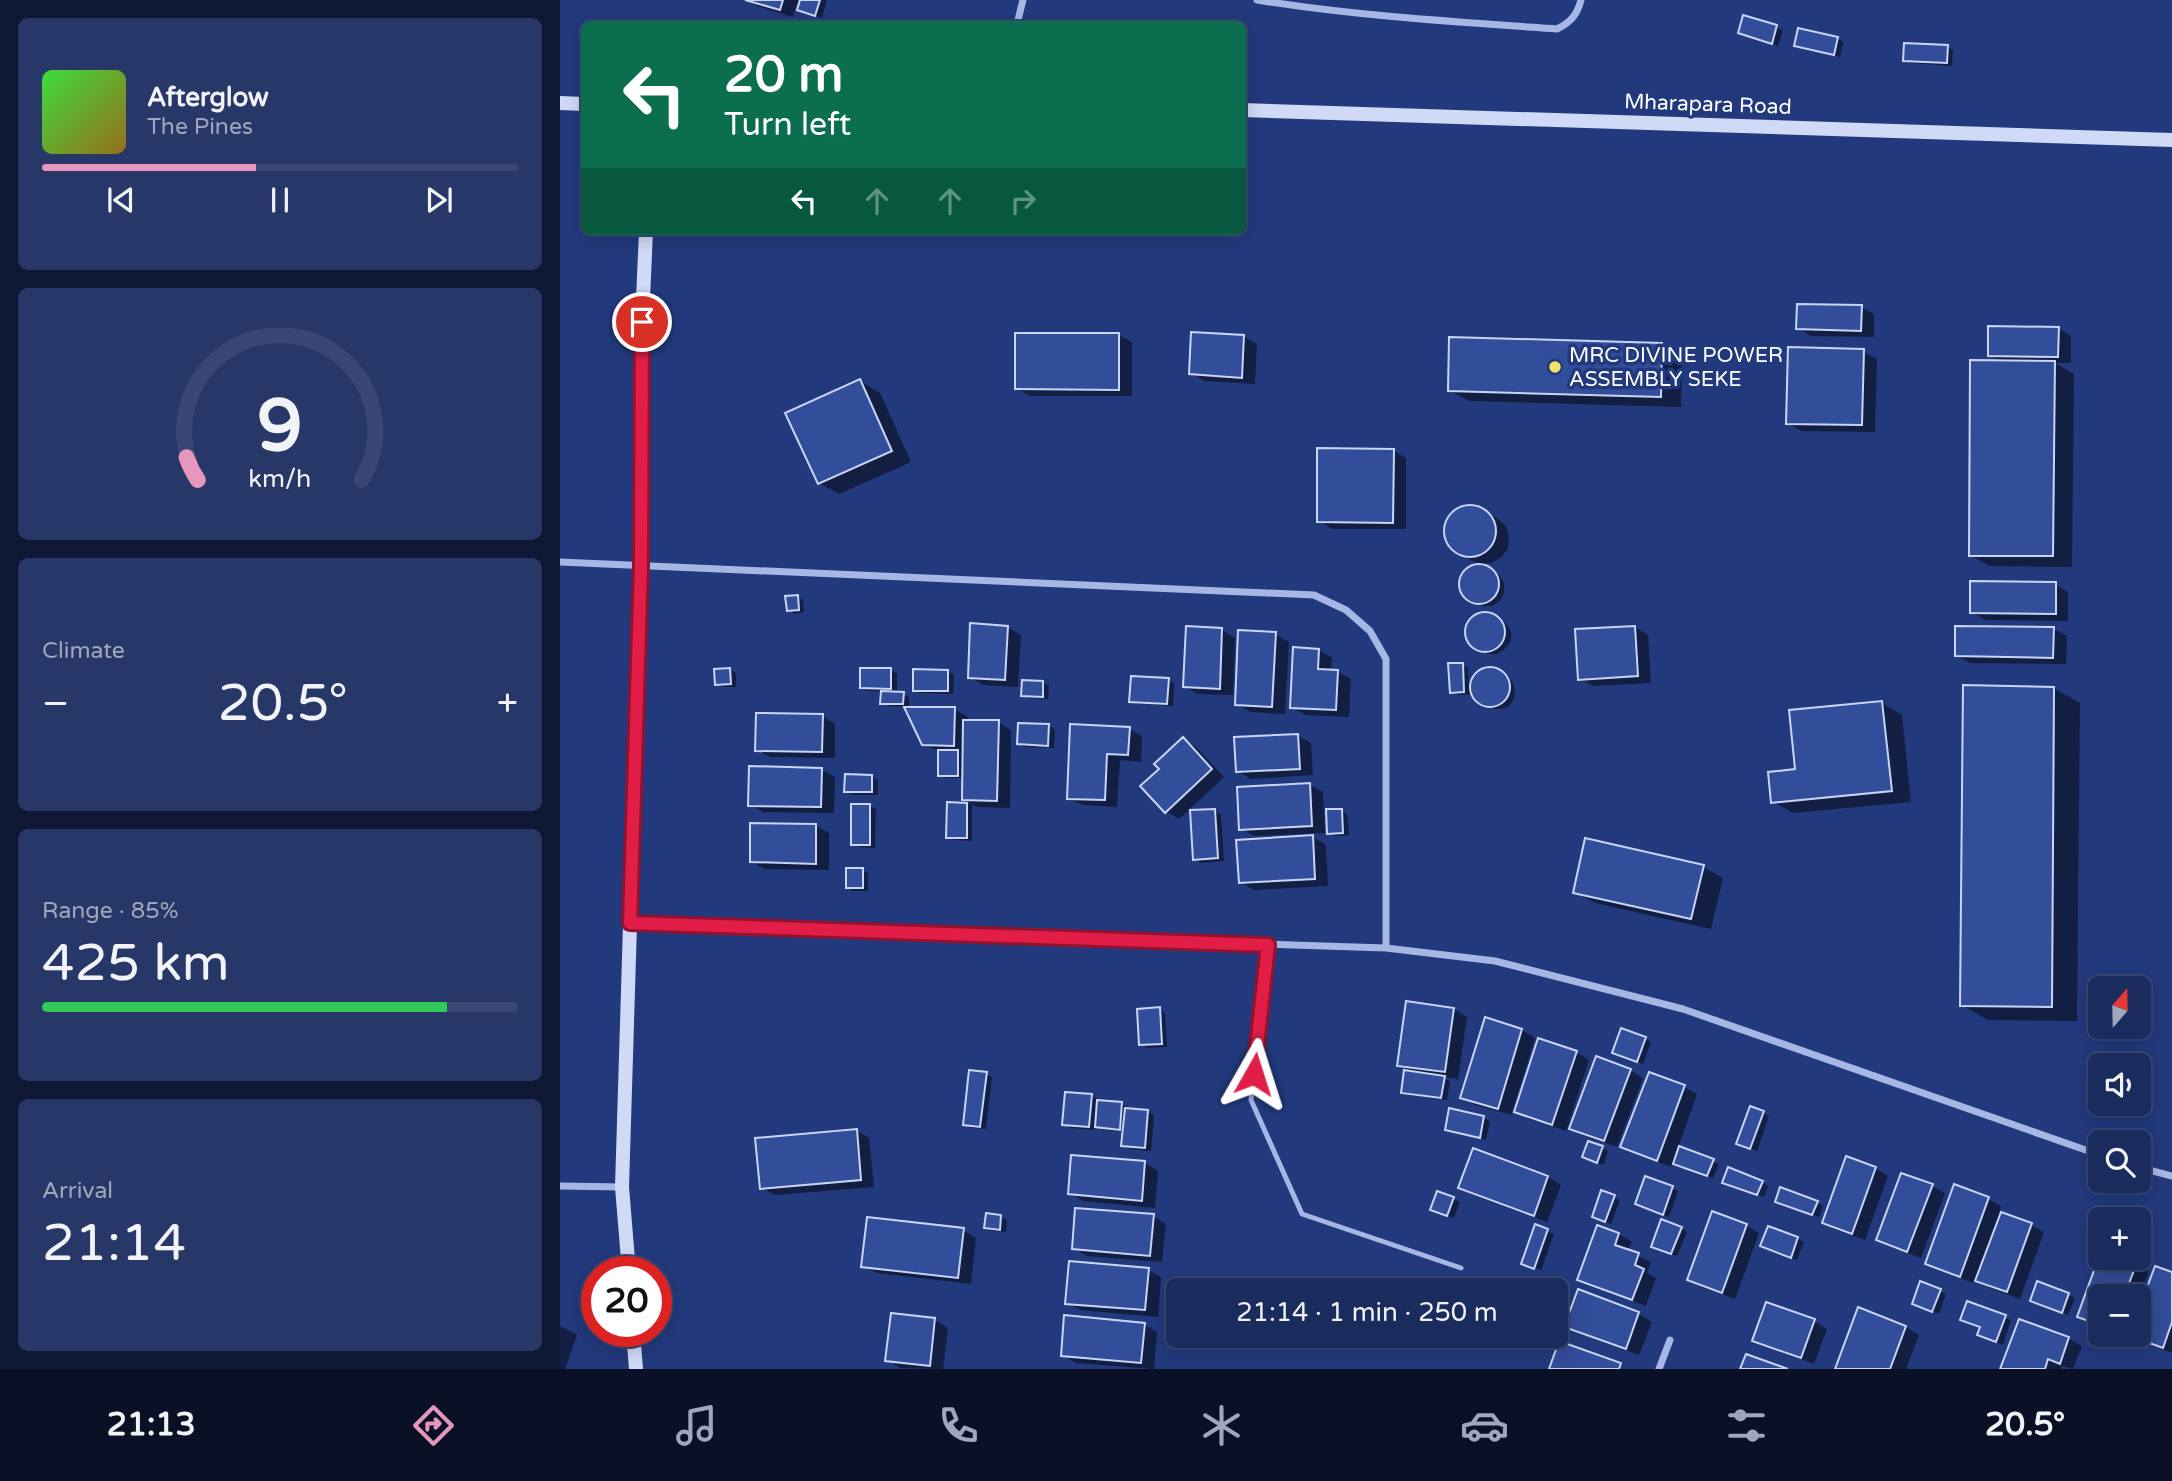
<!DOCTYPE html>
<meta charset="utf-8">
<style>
:root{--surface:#1a2b5e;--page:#273767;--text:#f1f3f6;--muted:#9fa7bc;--line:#384773;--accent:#e797bd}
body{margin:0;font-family:"Varela Round",sans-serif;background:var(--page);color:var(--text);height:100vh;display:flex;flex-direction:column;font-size:26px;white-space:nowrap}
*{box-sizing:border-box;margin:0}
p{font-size:23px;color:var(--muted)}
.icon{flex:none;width:38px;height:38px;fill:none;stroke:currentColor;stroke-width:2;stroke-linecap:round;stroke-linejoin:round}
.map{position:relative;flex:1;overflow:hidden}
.drawer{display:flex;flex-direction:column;gap:18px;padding:18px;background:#0e1834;width:560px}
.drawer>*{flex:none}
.banner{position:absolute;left:21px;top:21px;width:665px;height:214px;border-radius:10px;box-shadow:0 4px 18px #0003,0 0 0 2px var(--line);background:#0b6e4f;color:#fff;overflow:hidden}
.needle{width:46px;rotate:20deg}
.buttons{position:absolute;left:1528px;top:976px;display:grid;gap:14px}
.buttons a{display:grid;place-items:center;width:63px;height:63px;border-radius:10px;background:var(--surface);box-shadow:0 4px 18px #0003,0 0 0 2px var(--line);font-size:35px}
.speed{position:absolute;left:21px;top:1256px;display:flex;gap:14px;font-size:35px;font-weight:700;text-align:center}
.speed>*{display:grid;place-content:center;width:91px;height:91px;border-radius:50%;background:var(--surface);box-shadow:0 4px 18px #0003,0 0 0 2px var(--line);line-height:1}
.speed .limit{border:10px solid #d22;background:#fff;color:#111}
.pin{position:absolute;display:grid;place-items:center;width:60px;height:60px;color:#fff;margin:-30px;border:4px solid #fff;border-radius:50%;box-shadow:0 2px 7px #0007}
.me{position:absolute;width:77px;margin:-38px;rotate:6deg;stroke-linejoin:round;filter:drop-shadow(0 0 5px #0008)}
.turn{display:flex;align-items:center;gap:24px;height:147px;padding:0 28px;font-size:32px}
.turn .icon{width:91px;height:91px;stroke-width:2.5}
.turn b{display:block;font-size:49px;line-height:60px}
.lanes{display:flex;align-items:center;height:66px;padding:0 28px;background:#0003;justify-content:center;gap:35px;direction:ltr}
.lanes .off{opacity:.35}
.big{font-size:52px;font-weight:600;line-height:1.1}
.drawer .card{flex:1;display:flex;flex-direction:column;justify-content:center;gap:10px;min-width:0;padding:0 24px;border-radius:10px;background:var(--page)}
.drawer .dial{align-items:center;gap:0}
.dial svg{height:182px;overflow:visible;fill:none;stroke:var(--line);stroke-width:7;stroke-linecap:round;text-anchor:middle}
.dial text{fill:var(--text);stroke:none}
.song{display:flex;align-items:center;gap:21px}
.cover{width:84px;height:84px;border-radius:10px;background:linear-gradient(135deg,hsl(120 70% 55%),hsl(40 70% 35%))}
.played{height:7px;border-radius:4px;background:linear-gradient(90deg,var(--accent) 45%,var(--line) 45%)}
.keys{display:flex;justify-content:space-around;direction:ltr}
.heat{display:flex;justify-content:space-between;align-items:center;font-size:38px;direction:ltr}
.charge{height:10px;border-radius:5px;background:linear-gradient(90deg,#34c759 85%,var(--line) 0)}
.trip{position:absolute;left:606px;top:1278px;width:402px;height:70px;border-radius:10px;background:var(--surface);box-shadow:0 4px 18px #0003,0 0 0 2px var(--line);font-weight:600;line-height:70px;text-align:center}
.menu{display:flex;height:112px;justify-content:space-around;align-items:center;background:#0a1126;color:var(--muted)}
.menu .icon{width:49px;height:49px}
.menu .selected{color:var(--accent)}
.menu b{font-size:32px;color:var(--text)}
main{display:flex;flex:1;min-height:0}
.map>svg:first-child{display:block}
.shadow{fill:#0007}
.building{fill:#324d9a;stroke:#c9d5f5;stroke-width:2}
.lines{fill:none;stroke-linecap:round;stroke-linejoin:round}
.lane{stroke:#a6b7e6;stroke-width:5}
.street{stroke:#a6b7e6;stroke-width:7}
.secondary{stroke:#d0d9f5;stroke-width:14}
.route-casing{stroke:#92132f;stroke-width:18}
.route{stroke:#e11d48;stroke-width:12}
.poi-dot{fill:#f2e368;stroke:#22397d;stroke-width:2.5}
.labels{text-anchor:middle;stroke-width:7;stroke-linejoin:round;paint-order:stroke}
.street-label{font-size:21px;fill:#fff;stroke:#22397d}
.poi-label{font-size:21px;fill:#fff;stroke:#22397d;text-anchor:start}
</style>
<main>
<section class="drawer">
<div class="card">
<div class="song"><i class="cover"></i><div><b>Afterglow</b><p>The Pines</p></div></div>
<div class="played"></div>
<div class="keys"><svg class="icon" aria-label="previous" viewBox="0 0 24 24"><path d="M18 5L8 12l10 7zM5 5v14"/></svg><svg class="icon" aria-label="pause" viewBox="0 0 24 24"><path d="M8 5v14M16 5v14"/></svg><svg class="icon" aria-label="next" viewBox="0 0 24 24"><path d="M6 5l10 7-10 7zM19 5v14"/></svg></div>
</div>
<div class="card dial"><svg viewBox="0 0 100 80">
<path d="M14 69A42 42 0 1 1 86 69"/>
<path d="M14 69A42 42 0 0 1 9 59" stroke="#e797bd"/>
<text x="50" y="56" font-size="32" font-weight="700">9</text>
<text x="50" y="72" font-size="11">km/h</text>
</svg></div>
<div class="card"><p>Climate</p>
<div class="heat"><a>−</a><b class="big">20.5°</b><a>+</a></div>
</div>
<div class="card"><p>Range · 85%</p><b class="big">425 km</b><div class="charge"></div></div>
<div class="card"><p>Arrival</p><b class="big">21:14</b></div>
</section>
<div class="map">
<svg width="1612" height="1369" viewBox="0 0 1612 1369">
<rect width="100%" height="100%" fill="#22397d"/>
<path class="shadow" d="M186 0H238L233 17 197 6Z
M242 0H267L262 18 239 9Z
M1184 17 1223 30 1218 46 1180 32Z
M1277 38 1283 42 1280 57 1242 49 1236 45Z
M1387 47 1393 50 1392 66 1351 63 1345 60Z
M1301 307 1314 314V337L1251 336 1238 328Z
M1498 328 1511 336V363H1495L1514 374 1512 567 1430 566 1410 555 1442 362 1429 355Z
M559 335 572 342V396H470L457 388Z
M684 337 697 344 695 384 644 381 631 373Z
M1102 345 1122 356 1121 407 909 401 889 390Z
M1303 351 1317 359 1315 432 1241 431 1228 423Z
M300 381 320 393 351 462 279 494 259 483Z
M833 450 846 458V529H772L759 521Z
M913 506 937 518 946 526 949 537 948 548 942 557 932 563 921 564 911 560 896 552 888 544 885 533 886 522 892 513 902 507Z
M923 566 939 575 944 583V593L940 601 932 606H923L914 602 907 598 902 589 901 580 906 572 914 567Z
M1495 584 1508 592V621L1425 620 1412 612Z
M237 596 243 600 244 612 234 614 228 610Z
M921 613 930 614 946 623 951 632V641L945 649 937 654H927L911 645 907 636V626L912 618Z
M447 627 461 635 458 687 423 685 410 677Z
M1075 627 1088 635 1091 683 1033 686 1020 679Z
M1494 629 1507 636 1506 664 1410 663 1397 655Z
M662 630 675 638 673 695 638 694 624 686Z
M715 634 729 642 725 714 690 712 677 704Z
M759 650 772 658 771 671 778 672 791 679 789 717 745 715 732 707Z
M902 664 908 668 909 688 917 673 925 669H933L948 676 953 683 955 691 954 699 949 706 942 709H934L918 702 913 694 898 695 892 691Z
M170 670 176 673V687H162L156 684Z
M331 670 337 674V694H343L349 697V709H394L408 717 407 722H438L451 730 450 808 417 807 404 799V778H386L380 775V752L363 744 346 707 328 706 322 703V691H307L301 687Z
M388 672 394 675 393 694 360 693 354 690Z
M608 680 614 683 613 706 577 704 571 701Z
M482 682 489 686 488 699 469 698 463 695Z
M1405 687 1494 688 1520 703 1517 1021 1428 1020 1402 1005Z
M1322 703 1342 715 1351 802 1233 813 1213 802Z
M262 716 275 724V758L210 757 197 750Z
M489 726 495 730 494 748 465 747 459 743Z
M569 729 582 736 581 762 560 760 557 807 522 805 508 798Z
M738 736 751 743 753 775 691 779 677 771Z
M623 739 636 747 664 777 619 819 606 811 601 769Z
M262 770 275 777 274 813 203 812 190 805Z
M312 777 318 780V795H292L286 791Z
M750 785 763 792 765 833 694 836 681 828Z
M388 804H412V841L394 840 388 837Z
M310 806 316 809 315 848 299 847 293 844Z
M781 810 787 814 789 835 775 836 769 833Z
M655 811 661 814 664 861 641 863 635 859Z
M256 826 269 833V870L205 869 191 862Z
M753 837 766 845 768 886 694 890 680 882Z
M1143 867 1163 878 1151 929 1035 903 1015 892Z
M302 870 308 873V891H293L287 887Z
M599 1009 605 1013 607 1047 587 1048 581 1044Z
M894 1009 907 1017 898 1079 882 1077 890 1081 887 1100 849 1095 843 1092 854 1073 839 1065Z
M962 1030 975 1038 951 1115 915 1105 902 1097Z
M1085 1039 1091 1042 1083 1064 1060 1055Z
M1016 1052 1029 1060 1006 1131 969 1119 956 1111Z
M1070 1070 1083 1078 1057 1147 1024 1136 1011 1128Z
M426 1074 432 1077 426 1129 411 1128 405 1124Z
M1124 1087 1137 1094 1118 1148 1159 1164 1153 1178 1113 1162 1111 1167 1076 1154 1063 1147Z
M532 1096 538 1099 537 1102 561 1103 567 1107V1110L588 1112 594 1115 591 1151 569 1149 563 1145 565 1132 543 1130 535 1125V1130L510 1128 504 1124Z
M891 1110 924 1118 930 1121 926 1140 893 1132 887 1129Z
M1203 1113 1209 1116 1197 1151 1184 1147Z
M296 1130 309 1138 314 1187 215 1195 202 1188Z
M1029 1143 1048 1151 1044 1165 1030 1160Z
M914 1150 988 1177 1001 1185 987 1222 913 1195 900 1187Z
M585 1163 598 1171 595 1208 523 1201 510 1193Z
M1315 1168 1328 1176 1305 1240 1277 1230 1264 1223Z
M1202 1182 1208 1186 1204 1197 1170 1185Z
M1372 1186 1385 1193 1361 1258 1331 1247 1318 1240Z
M1112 1188 1118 1191 1109 1217 1077 1204Z
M878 1193 900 1202 894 1218 878 1213Z
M1054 1197 1060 1200 1051 1224 1040 1220Z
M1428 1199 1441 1206 1439 1213 1471 1225 1484 1232 1460 1299 1430 1288 1415 1279 1413 1283 1380 1271 1367 1263Z
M1257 1202 1263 1206 1259 1217 1223 1204Z
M428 1215 441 1217 447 1220 446 1232 432 1231 426 1227Z
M593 1216 606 1224 602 1262 527 1256 514 1248Z
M1186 1225 1199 1233 1175 1299 1142 1287 1129 1279Z
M976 1227 994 1234 981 1270 967 1264Z
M1038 1227 1059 1234 1072 1242 1068 1251 1091 1262 1087 1273 1096 1278 1086 1306 1033 1286 1019 1279Z
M1121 1228 1127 1232 1117 1256 1099 1250Z
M1209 1228 1244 1242 1237 1260 1208 1249Z
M403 1230 416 1238 411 1284 317 1273 303 1266Z
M1576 1264 1589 1271 1578 1301V1297H1540V1326L1519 1316Z
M588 1270 601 1277 598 1317 520 1310 507 1303Z
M1612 1274V1353L1585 1343 1572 1335H1578Z
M1478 1283 1515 1298 1508 1315 1472 1301Z
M1380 1291 1386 1294 1379 1314 1360 1307Z
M1019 1292 1079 1314 1092 1322 1079 1355 1020 1333 1007 1326Z
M1408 1303 1451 1320 1443 1345 1419 1335 1422 1328 1402 1319Z
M1299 1310 1346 1327 1359 1335 1346 1369H1278Z
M375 1320 388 1328 383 1369 340 1368 327 1360Z
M1254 1321 1267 1329 1254 1364 1207 1347 1194 1340Z
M1460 1321 1509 1339 1522 1346 1513 1369 1502 1366 1501 1369H1442Z
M584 1325 597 1332 594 1369 516 1363 503 1355Z
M0 1326 17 1335 5 1369H0Z"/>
<path class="building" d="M185 0H223L220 10Z
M240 0H260L255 16 237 10Z
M1183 15 1217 25 1212 44 1178 33Z
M1238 28 1278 37 1274 55 1234 46Z
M1344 43 1388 45 1387 63 1343 61Z
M1237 304 1302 305 1301 331 1236 329Z
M1428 326 1499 327 1498 357 1428 356Z
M631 332 684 335 682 378 629 374Z
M455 333H559V390L455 389Z
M889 337 1102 343 1101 397 888 391Z
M1228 347 1304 349 1302 425 1226 424Z
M1410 360 1495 361 1493 556H1409Z
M300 379 332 451 258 484 225 413Z
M757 448 834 449 833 523 757 522Z
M884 531a26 26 0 1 1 52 0a26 26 0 1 1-52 0Z
M899 584a20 20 0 1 1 40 0a20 20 0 1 1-40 0Z
M1410 581 1496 582V614L1410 613Z
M238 595 239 610 227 611 225 596Z
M905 632a20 20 0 1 1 40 0a20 20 0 1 1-40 0Z
M410 623 448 626 445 680 408 678Z
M626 626 662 628 660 689 623 687Z
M1075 626 1078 676 1018 680 1015 629Z
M1395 626 1494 627 1493 658 1395 656Z
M678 630 716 632 712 707 675 705Z
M733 647 759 649 758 669 778 670 776 710 730 708Z
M888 663H903L904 692 890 693Z
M910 687a20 20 0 1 1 40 0a20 20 0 1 1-40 0Z
M170 668 171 684 155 685 154 669Z
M300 668H331V689L300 688Z
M353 669 388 670V691H353Z
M571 676 609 678 607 704 569 702Z
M462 680 483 681V697L461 696Z
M1403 685 1494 687 1492 1007 1400 1006Z
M321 691 344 692 343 704H320Z
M1322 701 1332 791 1211 803 1208 772 1235 769 1229 710Z
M344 707H395L394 746 362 745Z
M196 713 263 714 262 752 195 751Z
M403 720H439L437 801 402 800Z
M458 723 489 724 488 746 457 744Z
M510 724 570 727 568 755 547 754 545 800 507 799Z
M738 734 740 769 676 772 674 737Z
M623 737 652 769 605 813 580 786 599 769 594 764Z
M378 750H398V776H378Z
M189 766 262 768 261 807 188 806Z
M285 774 312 775V792H284Z
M750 783 752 826 679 830 677 787Z
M387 802 407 803V838H386Z
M291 804H310V845H291Z
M655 809 658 858 633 860 630 810Z
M766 809H782L783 833 767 834Z
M190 823 256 824V864L190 862Z
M753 835 755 879 679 883 676 840Z
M1025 838 1144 865 1131 919 1013 893Z
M286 868H303V888H286Z
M846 1001 894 1008 885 1072 837 1066Z
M600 1007 602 1044 579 1045 577 1009Z
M925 1017 962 1029 938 1109 900 1098Z
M1061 1028 1086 1037 1077 1062 1052 1053Z
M978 1038 1017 1051 992 1125 954 1112Z
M1036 1056 1071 1069 1044 1141 1009 1129Z
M409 1070 427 1072 420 1127 403 1125Z
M844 1070 885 1076 881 1098 841 1093Z
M1089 1072 1125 1085 1097 1161 1060 1147Z
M505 1092 532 1094 529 1127 502 1125Z
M537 1100 562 1102 560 1130 535 1127Z
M1190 1106 1204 1111 1190 1149 1176 1144Z
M565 1108 588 1110 585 1148 561 1146Z
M889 1108 924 1116 920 1138 885 1130Z
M297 1129 301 1180 200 1189 195 1138Z
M1028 1141 1043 1146 1037 1163 1022 1157Z
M1119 1146 1154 1159 1147 1176 1113 1164Z
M913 1148 988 1176 974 1216 898 1188Z
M511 1155 585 1161 582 1201 508 1194Z
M1286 1156 1316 1167 1292 1234 1262 1223Z
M1168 1167 1203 1181 1197 1195 1162 1183Z
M1341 1173 1373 1184 1347 1252 1316 1240Z
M1085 1176 1113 1186 1103 1215 1075 1204Z
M1394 1184 1429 1197 1400 1277 1365 1264Z
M1220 1187 1258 1201 1252 1215 1215 1202Z
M1041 1190 1055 1195 1045 1222 1032 1217Z
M877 1191 894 1197 887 1216 870 1210Z
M515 1208 594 1214 590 1256 512 1249Z
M1152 1211 1187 1224 1162 1293 1127 1280Z
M1441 1212 1472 1223 1447 1292 1415 1281Z
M426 1213 441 1215 440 1230 424 1228Z
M307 1217 404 1228 398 1278 301 1267Z
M1101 1219 1122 1227 1111 1254 1091 1247Z
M975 1224 988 1229 974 1269 961 1264Z
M1037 1225 1059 1233 1055 1245 1079 1253 1075 1265 1084 1269 1072 1300 1017 1280Z
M1208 1226 1238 1237 1231 1258 1200 1246Z
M1540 1254V1258H1567L1577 1262 1564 1297H1540V1325L1517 1317Z
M509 1261 589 1268 585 1310 505 1304Z
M1595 1266 1612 1272V1322L1603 1348 1570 1336 1578 1335V1312Z
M1360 1281 1381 1289 1372 1312 1352 1304Z
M1477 1281 1509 1293 1502 1313 1470 1301Z
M1018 1289 1079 1312 1066 1349 1004 1327Z
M1407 1301 1446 1315 1436 1342 1417 1335 1420 1327 1400 1320Z
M1206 1302 1255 1319 1241 1358 1192 1341Z
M1298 1307 1346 1326 1330 1369H1275Z
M331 1313 375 1318 370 1366 325 1361Z
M504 1315 585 1323 581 1363 501 1356Z
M1459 1319 1509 1337 1500 1364 1488 1359 1485 1369H1440Z
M999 1341 1061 1363 1059 1369H989Z
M1186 1354 1228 1369H1180Z"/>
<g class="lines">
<path class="lane" d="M708 945 691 1100 742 1214 901 1268"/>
<path class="street" d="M697 0C796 16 897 22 997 29 1011 22 1017 15 1021 0
M457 24 463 0
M0 562 754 595 786 610 810 631 826 659V948
M70 923 826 948 935 961 1123 1009 1540 1155
M1578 1167 1612 1176
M0 1186 62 1187
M1099 1369 1110 1340"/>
<path class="secondary" d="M0 103 24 104
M682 110 1612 140
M69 1272 62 1187 81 565 82 322 86 231
M73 1332 76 1369"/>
</g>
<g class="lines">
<g class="route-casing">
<path id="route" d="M82 322 81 565 70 923 708 945 694 1074"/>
</g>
<use href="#route" class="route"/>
</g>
<circle class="poi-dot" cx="995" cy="367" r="7"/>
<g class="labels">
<g class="street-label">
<text transform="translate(1148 104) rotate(2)" y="7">Mharapara Road</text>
</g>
<g class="poi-label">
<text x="1009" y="362">MRC DIVINE POWER<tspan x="1009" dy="24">ASSEMBLY SEKE</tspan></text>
</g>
</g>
</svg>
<div class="buttons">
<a><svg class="needle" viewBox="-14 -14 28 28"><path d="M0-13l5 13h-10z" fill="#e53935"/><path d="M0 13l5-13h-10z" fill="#9fa7bc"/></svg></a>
<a><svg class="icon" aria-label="sound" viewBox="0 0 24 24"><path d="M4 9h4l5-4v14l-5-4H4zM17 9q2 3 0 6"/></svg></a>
<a><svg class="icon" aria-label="search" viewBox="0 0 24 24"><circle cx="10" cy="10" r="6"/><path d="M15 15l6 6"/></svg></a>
<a>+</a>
<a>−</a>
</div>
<div class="speed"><div class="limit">20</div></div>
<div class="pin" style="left:82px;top:322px;background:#d93025"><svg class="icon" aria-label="arrive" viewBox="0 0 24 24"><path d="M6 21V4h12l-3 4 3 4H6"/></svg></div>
<svg class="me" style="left:694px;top:1074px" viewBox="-20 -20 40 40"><path d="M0-17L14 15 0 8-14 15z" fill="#e11d48" stroke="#fff" stroke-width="4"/></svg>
<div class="trip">21:14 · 1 min · 250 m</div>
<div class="banner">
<div class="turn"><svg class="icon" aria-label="left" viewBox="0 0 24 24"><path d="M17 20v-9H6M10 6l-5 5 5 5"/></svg><div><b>20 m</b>Turn left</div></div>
<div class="lanes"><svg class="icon" aria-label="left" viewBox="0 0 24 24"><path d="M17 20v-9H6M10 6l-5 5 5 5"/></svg><svg class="icon off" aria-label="ahead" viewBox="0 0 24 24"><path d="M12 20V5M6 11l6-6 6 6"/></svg><svg class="icon off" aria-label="ahead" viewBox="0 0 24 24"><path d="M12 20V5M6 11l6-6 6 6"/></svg><svg class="icon off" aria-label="right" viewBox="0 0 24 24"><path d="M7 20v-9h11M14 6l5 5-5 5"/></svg></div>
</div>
</div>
</main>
<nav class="menu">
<b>21:13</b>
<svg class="icon selected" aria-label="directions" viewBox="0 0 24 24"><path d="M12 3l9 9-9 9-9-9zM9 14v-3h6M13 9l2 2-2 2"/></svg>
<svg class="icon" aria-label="music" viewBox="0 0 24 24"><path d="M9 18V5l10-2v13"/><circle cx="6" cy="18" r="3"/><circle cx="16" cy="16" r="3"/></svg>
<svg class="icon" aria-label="phone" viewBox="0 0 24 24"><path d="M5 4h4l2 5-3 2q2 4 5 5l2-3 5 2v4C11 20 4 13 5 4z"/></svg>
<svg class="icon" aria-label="climate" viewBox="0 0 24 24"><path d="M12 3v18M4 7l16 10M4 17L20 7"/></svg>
<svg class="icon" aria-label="car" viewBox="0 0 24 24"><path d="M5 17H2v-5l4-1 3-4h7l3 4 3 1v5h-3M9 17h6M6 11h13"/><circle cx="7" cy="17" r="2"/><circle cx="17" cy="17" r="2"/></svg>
<svg class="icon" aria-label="filters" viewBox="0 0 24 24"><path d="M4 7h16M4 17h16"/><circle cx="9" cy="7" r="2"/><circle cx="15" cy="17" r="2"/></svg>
<b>20.5°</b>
</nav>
